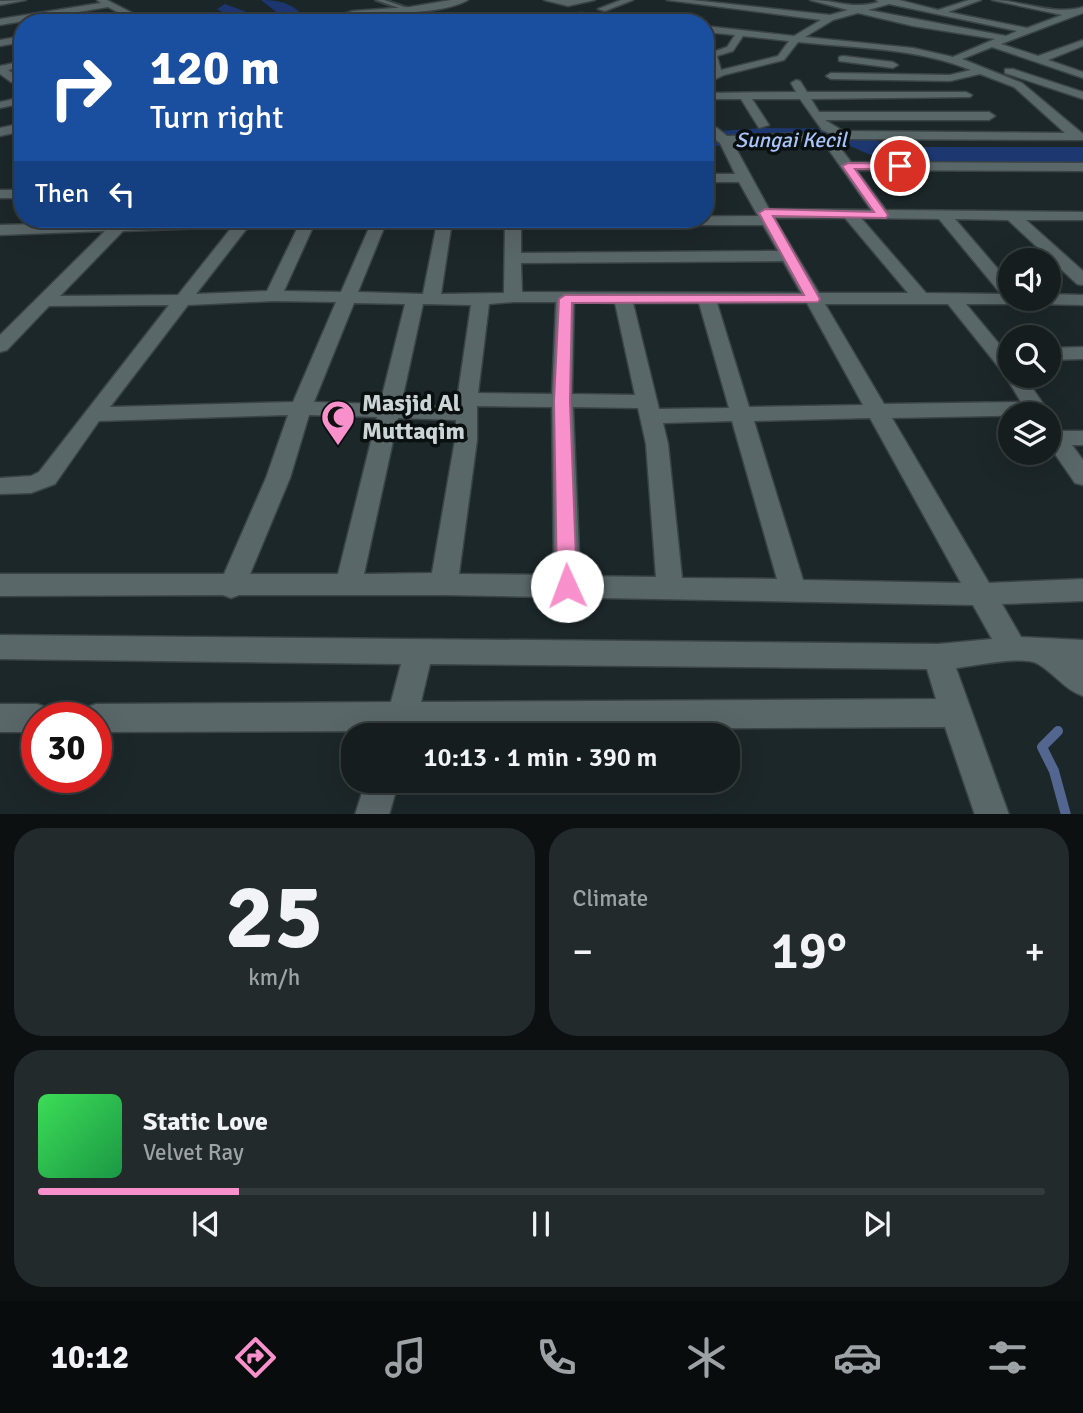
<!DOCTYPE html>
<meta charset="utf-8">
<style>
:root{--surface:#151d1f;--page:#222a2c;--text:#f1f3f6;--muted:#9da2a4;--line:#343b3d;--accent:#f890cb}
body{margin:0;font-family:Signika,sans-serif;background:var(--page);color:var(--text);height:100vh;display:flex;flex-direction:column;font-size:26px;white-space:nowrap}
*{box-sizing:border-box;margin:0}
p{font-size:23px;color:var(--muted)}
.icon{flex:none;width:38px;height:38px;fill:none;stroke:currentColor;stroke-width:2;stroke-linecap:round;stroke-linejoin:round}
.map{position:relative;height:814px;overflow:hidden}
.panel{display:flex;flex-direction:column;gap:14px;padding:14px;background:#0c1011;flex:1}
.panel>*{flex:none}
.banner{position:absolute;left:14px;top:14px;width:700px;height:214px;border-radius:28px;box-shadow:0 7px 28px #0002,0 0 0 2px var(--line);background:#1a4fa0;color:#fff;overflow:hidden}
.fabs{position:absolute;left:998px;top:248px;display:grid;gap:14px}
.fabs a{display:grid;place-items:center;width:63px;height:63px;border-radius:50%;background:var(--surface);box-shadow:0 7px 28px #0002,0 0 0 2px var(--line);font-size:35px}
.speed{position:absolute;left:21px;top:702px;display:flex;gap:14px;font-size:35px;font-weight:700;text-align:center}
.speed>*{display:grid;place-content:center;width:91px;height:91px;border-radius:50%;background:var(--surface);box-shadow:0 7px 28px #0002,0 0 0 2px var(--line);line-height:1}
.speed .limit{border:10px solid #d22;background:#fff;color:#111}
.pin{position:absolute;display:grid;place-items:center;width:60px;height:60px;color:#fff;margin:-30px;border:4px solid #fff;border-radius:50%;box-shadow:0 2px 7px #0007}
.me{position:absolute;width:77px;margin:-38px;rotate:358deg;stroke-linejoin:round;filter:drop-shadow(0 0 5px #0008)}
.turn{display:flex;align-items:center;gap:24px;height:147px;padding:0 21px;font-size:32px}
.turn .icon{width:91px;height:91px;stroke-width:2.5}
.turn b{display:block;font-size:49px;line-height:60px}
.then{display:flex;align-items:center;height:66px;padding:0 21px;background:#0003;gap:14px;font-size:26px}
.big{font-size:52px;font-weight:600;line-height:1.1}
.panel .card{flex:1;display:flex;flex-direction:column;justify-content:center;gap:10px;min-width:0;padding:0 24px;border-radius:28px;background:var(--page)}
.panel .dial{align-items:center;gap:0}
.dial b{font-size:91px;line-height:1}
.song{display:flex;align-items:center;gap:21px}
.cover{width:84px;height:84px;border-radius:10px;background:linear-gradient(135deg,hsl(130 70% 55%),hsl(140 70% 35%))}
.played{height:7px;border-radius:4px;background:linear-gradient(90deg,var(--accent) 20%,var(--line) 20%)}
.keys{display:flex;justify-content:space-around;direction:ltr}
.heat{display:flex;justify-content:space-between;align-items:center;font-size:38px;direction:ltr}
.panel .tiles{flex:1;display:grid;gap:14px;grid-template-columns:1fr 1fr}
.card:last-child{grid-column:span 2}
.trip{position:absolute;left:341px;top:723px;width:399px;height:70px;border-radius:28px;background:var(--surface);box-shadow:0 7px 28px #0002,0 0 0 2px var(--line);font-weight:600;line-height:70px;text-align:center}
.tabs{display:flex;height:112px;justify-content:space-around;align-items:center;background:#080c0c;color:var(--muted)}
.tabs .icon{width:49px;height:49px}
.tabs .selected{color:var(--accent)}
.tabs b{font-size:32px;color:var(--text)}
.map>svg:first-child{display:block}
.lines{fill:none;stroke-linecap:round;stroke-linejoin:round}
.stream{stroke:#52668f;stroke-width:10}
.river{fill:#1d3771;fill-rule:evenodd}
.lane-casing{stroke:#3a4345;stroke-width:4}
.street-casing{stroke:#3a4345;stroke-width:3}
.lane{fill:#5a6769;fill-rule:evenodd}
.street{fill:#5a6769;fill-rule:evenodd}
.route{fill:#f890cb;stroke:#a15e84;stroke-width:2}
.labels{text-anchor:middle;stroke-width:7;stroke-linejoin:round;paint-order:stroke}
.far-water-label{font-size:21px;font-style:italic;fill:#a9c4fa;stroke:#0a0f10}
.poi-label{font-size:24px;font-weight:bold;fill:#cdd4d5;stroke:#0a0f10;text-anchor:start}
</style>
<div class="map">
<svg width="1083" height="815" viewBox="0 0 1083 815">
<rect width="100%" height="100%" fill="#1c2729"/>
<g class="lines">
<path class="stream" d="M1058 731 1042 747 1054 771 1066 815"/>
<path class="river" d="M261 0C285 0 296 6 311 23H290Z
M225 4 249 13 253 23H235V20L217 9Z
M763 128 847 129 893 147H1083V163H889L843 143 763 142 705 147V132Z"/>
<g class="lane-casing">
<path id="lane" d="M376 0H384L413 10 408 11Z"/>
</g>
<g class="street-casing">
<path id="street" d="M26 0 0 5V1Z
M97 0H107L142 18 170 14 185 20 213 14 217 17 196 23H177L169 20 138 23 108 7 0 25V19L101 3Z
M451 0H468C440 16 386 11 354 16 340 19 330 23 316 23L353 11 410 7Z
M544 0H595L568 6Z
M621 0H633L605 11 598 9Z
M667 0H692L830 15 848 10 810 0C839 0 849 10 879 2L876 0H899L938 10 969 0H981L948 12 1027 28 1062 15 992 0C1021 0 1055 16 1083 7V13L1001 44 1038 56 1083 40V46L1048 60 1083 72V78L992 47 962 59 1022 83 1083 134V140L842 139 822 130 800 99H752L769 125 759 128 741 99H705V93L796 92 791 83 796 80 800 81 807 92H966L972 95 970 97 811 99 819 112H989L995 116 989 120H825L843 131 1065 133 1014 87 980 74 950 81 831 79 826 76 831 73 950 75 971 70C917 48 855 48 798 42L784 60 724 75 705 84V77L713 72 707 54 727 47 735 35 705 32V26L794 36 821 20ZM889 4 1017 31 1006 36 868 10ZM858 13 913 26 995 39 953 57 913 48 805 37 833 20ZM743 36 789 41 778 56 721 70 717 56 733 51Z
M581 13 649 20 653 23 581 19H578V23H570V15Z
M23 36V42L0 46V40Z
M843 56 893 62 898 65 893 68 839 61V57Z
M23 61V67L8 70 17 76 23 75V81L11 82 0 74V66Z
M1005 69H1013L1083 92V99L1005 73Z
M23 97V103L0 108V102Z
M23 123V131L0 136V128Z
M705 124 717 128 727 136 815 133 832 137 851 162 1083 163V171L856 170 886 210 1083 212V220H1026L1083 271V285L1077 284 1008 220 955 219 1010 283V299H1019L1010 304H966L1010 357V376H1024L1051 415 1048 419V415L892 418 989 583 1083 579V601L1002 604 1021 637 1083 640V696C1065 690 1055 674 1038 664 1023 655 974 666 956 668L1009 815H975L945 727 414 730 413 735H381L383 731 96 732V718H81L85 708 96 704 391 702 401 664 0 659V635L938 644 992 639 973 605 444 595H239L231 598 223 595 0 596V574H224L266 478 288 415 99 421 55 484 31 493 0 494V478L31 476 39 472 169 305 49 306 7 350 0 352V335L105 231 0 235V225L115 222 118 219H132V221L758 216 739 182H705V174H735L720 143 705 132ZM815 141 824 143 871 210 769 209 733 143ZM774 218H845L908 293H819ZM861 218 939 219 1001 294 926 293ZM505 225 504 293 441 294 451 228ZM521 225H763L778 251 521 253ZM232 227 178 295 60 296 123 231ZM248 227H298L267 291 196 294ZM313 227 369 228 341 292 284 291ZM384 228H436L423 294 358 292ZM783 261 801 293 522 292 521 263ZM273 301 336 302 293 402 110 407 188 305ZM513 302H556L552 394 478 393 489 304ZM574 302 615 303 635 395 572 394ZM354 303 405 304 380 404 314 402ZM633 303H699L729 408 659 409ZM717 303H807L863 405 749 407ZM423 304 471 305 456 407 401 405ZM825 304H948L1005 375 1021 402 884 404ZM477 406 552 407 554 575 459 574 477 440ZM573 407 638 408 646 444 656 577 580 576ZM309 415 377 417 338 574H250L290 478ZM398 418 456 420 455 440 432 573 364 574ZM870 418 961 583 803 580 754 421ZM732 421 777 579 682 578 668 444 663 423ZM430 664 927 669 936 699 421 702Z
M0 190H23V198H0Z
M1048 294 1083 295V305L1036 304 1027 299H1048Z
M1083 347V359L1048 360V348Z
M1048 420 1056 422 1062 431H1083V445H1072L1083 460V485L1075 483 1048 444Z
M0 704H37L48 708 52 718H37V732H0Z
M366 780H399L389 815H355Z"/>
</g>
<use href="#lane" class="lane"/>
<use href="#street" class="street"/>
</g>
<path class="route" d="M848 163 903 164 905 166 900 169H855L888 215 886 218 773 216 820 299 818 302 572 303 570 401 577 586 574 592 567 594 560 592 557 586 554 401 559 299 565 295H804L759 213 765 209 874 212 842 166Z"/>
<defs>
<g id="mosque-pin" transform="scale(1.75)"><path d="M0 17L-7.5 6A9.5 9.5 0 1 1 7.5 6Z" fill="#f890cb" stroke="#0a0f10"/><path d="M3.5-4.9A6 6 0 1 0 3.5 4.9A5 5 0 1 1 3.5-4.9Z" fill="#111"/></g>
</defs>
<g fill-rule="evenodd">
<use href="#mosque-pin" x="338" y="417"/>
</g>
<g class="labels">
<g class="far-water-label">
<text x="791" y="147">Sungai Kecil</text>
</g>
<g class="poi-label">
<text x="362" y="411">Masjid Al<tspan x="362" dy="28">Muttaqim</tspan></text>
</g>
</g>
</svg>
<div class="fabs">
<a><svg class="icon" aria-label="sound" viewBox="0 0 24 24"><path d="M4 9h4l5-4v14l-5-4H4zM17 9q2 3 0 6"/></svg></a>
<a><svg class="icon" aria-label="search" viewBox="0 0 24 24"><circle cx="10" cy="10" r="6"/><path d="M15 15l6 6"/></svg></a>
<a><svg class="icon" aria-label="layers" viewBox="0 0 24 24"><path d="M12 4l9 5-9 5-9-5zM3 14l9 5 9-5"/></svg></a>
</div>
<div class="speed"><div class="limit">30</div></div>
<div class="pin" style="left:900px;top:166px;background:#d93025"><svg class="icon" aria-label="arrive" viewBox="0 0 24 24"><path d="M6 21V4h12l-3 4 3 4H6"/></svg></div>
<svg class="me" style="left:567px;top:586px" viewBox="-20 -20 40 40"><circle r="19" fill="#fff"/><path d="M0-13L10 11 0 6-10 11z" fill="#f890cb"/></svg>
<div class="trip">10:13 · 1 min · 390 m</div>
<div class="banner">
<div class="turn"><svg class="icon" aria-label="right" viewBox="0 0 24 24"><path d="M7 20v-9h11M14 6l5 5-5 5"/></svg><div><b>120 m</b>Turn right</div></div>
<div class="then">Then<svg class="icon" aria-label="left" viewBox="0 0 24 24"><path d="M17 20v-9H6M10 6l-5 5 5 5"/></svg></div>
</div>
</div>
<section class="panel">
<div class="tiles">
<div class="card dial"><b>25</b><p>km/h</p></div>
<div class="card"><p>Climate</p>
<div class="heat"><a>−</a><b class="big">19°</b><a>+</a></div>
</div>
<div class="card">
<div class="song"><i class="cover"></i><div><b>Static Love</b><p>Velvet Ray</p></div></div>
<div class="played"></div>
<div class="keys"><svg class="icon" aria-label="previous" viewBox="0 0 24 24"><path d="M18 5L8 12l10 7zM5 5v14"/></svg><svg class="icon" aria-label="pause" viewBox="0 0 24 24"><path d="M8 5v14M16 5v14"/></svg><svg class="icon" aria-label="next" viewBox="0 0 24 24"><path d="M6 5l10 7-10 7zM19 5v14"/></svg></div>
</div>
</div>
</section>
<nav class="tabs">
<b>10:12</b>
<svg class="icon selected" aria-label="directions" viewBox="0 0 24 24"><path d="M12 3l9 9-9 9-9-9zM9 14v-3h6M13 9l2 2-2 2"/></svg>
<svg class="icon" aria-label="music" viewBox="0 0 24 24"><path d="M9 18V5l10-2v13"/><circle cx="6" cy="18" r="3"/><circle cx="16" cy="16" r="3"/></svg>
<svg class="icon" aria-label="phone" viewBox="0 0 24 24"><path d="M5 4h4l2 5-3 2q2 4 5 5l2-3 5 2v4C11 20 4 13 5 4z"/></svg>
<svg class="icon" aria-label="climate" viewBox="0 0 24 24"><path d="M12 3v18M4 7l16 10M4 17L20 7"/></svg>
<svg class="icon" aria-label="car" viewBox="0 0 24 24"><path d="M5 17H2v-5l4-1 3-4h7l3 4 3 1v5h-3M9 17h6M6 11h13"/><circle cx="7" cy="17" r="2"/><circle cx="17" cy="17" r="2"/></svg>
<svg class="icon" aria-label="filters" viewBox="0 0 24 24"><path d="M4 7h16M4 17h16"/><circle cx="9" cy="7" r="2"/><circle cx="15" cy="17" r="2"/></svg>
</nav>
